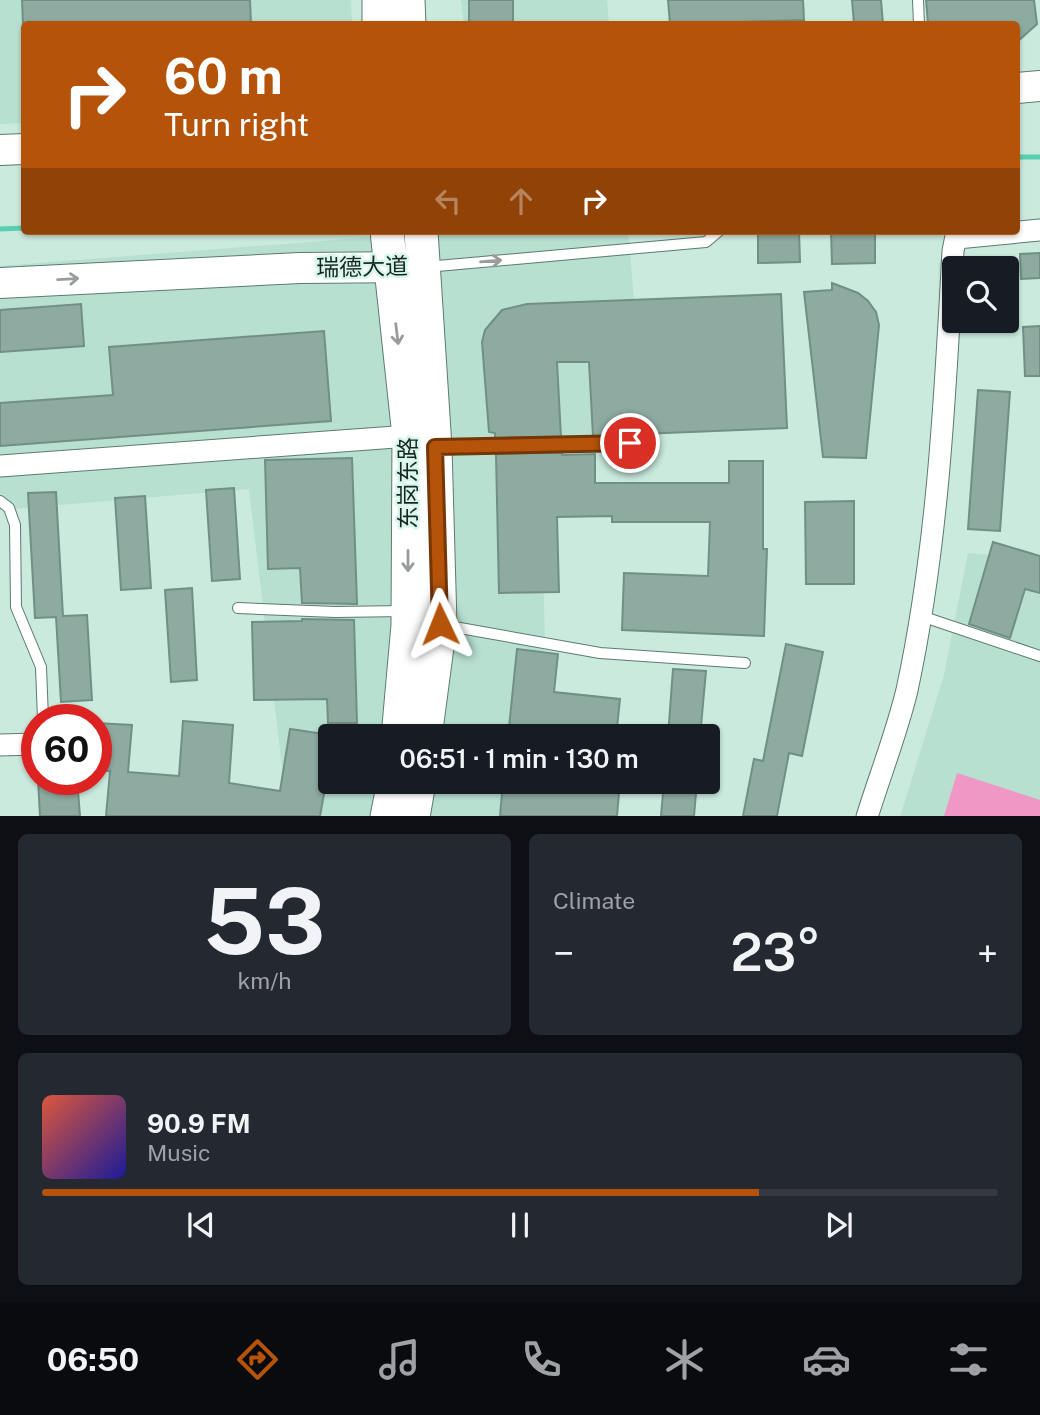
<!DOCTYPE html>
<meta charset="utf-8">
<style>
:root{--surface:#171b24;--page:#242831;--text:#f1f3f6;--muted:#9ea1a6;--line:#363941;--accent:#b45309}
body{margin:0;font-family:"Public Sans","Noto Sans SC",sans-serif;background:var(--page);color:var(--text);height:100vh;display:flex;flex-direction:column;font-size:26px;white-space:nowrap}
*{box-sizing:border-box;margin:0}
p{font-size:23px;color:var(--muted)}
.icon{flex:none;width:38px;height:38px;fill:none;stroke:currentColor;stroke-width:2;stroke-linecap:round;stroke-linejoin:round}
.map{position:relative;height:816px;overflow:hidden}
.panel{display:flex;flex-direction:column;gap:18px;padding:18px;background:#0d0f14;flex:1}
.panel>*{flex:none}
.hud{position:absolute;left:21px;top:21px;width:999px;height:214px;border-radius:7px;box-shadow:0 2px 5px #0004;background:#b45309;color:#fff;overflow:hidden}
.fabs{position:absolute;left:942px;top:256px;display:grid;gap:14px}
.fabs a{display:grid;place-items:center;width:77px;height:77px;border-radius:7px;background:var(--surface);box-shadow:0 2px 5px #0004;font-size:35px}
.speed{position:absolute;left:21px;top:704px;display:flex;gap:14px;font-size:35px;font-weight:700;text-align:center}
.speed>*{display:grid;place-content:center;width:91px;height:91px;border-radius:50%;background:var(--surface);box-shadow:0 2px 5px #0004;line-height:1}
.speed .limit{border:10px solid #d22;background:#fff;color:#111}
.pin{position:absolute;display:grid;place-items:center;width:60px;height:60px;color:#fff;margin:-30px;border:4px solid #fff;border-radius:50%;box-shadow:0 2px 7px #0007}
.me{position:absolute;width:77px;margin:-38px;rotate:358deg;stroke-linejoin:round;filter:drop-shadow(0 0 5px #0008)}
.turn{display:flex;align-items:center;gap:24px;height:147px;padding:0 28px;font-size:32px}
.turn .icon{width:91px;height:91px;stroke-width:2.5}
.turn b{display:block;font-size:49px;line-height:60px}
.lanes{display:flex;align-items:center;height:66px;padding:0 28px;background:#0003;justify-content:center;gap:35px;direction:ltr}
.lanes .off{opacity:.35}
.big{font-size:52px;font-weight:600;line-height:1.1}
.panel .tile{flex:1;display:flex;flex-direction:column;justify-content:center;gap:10px;min-width:0;padding:0 24px;border-radius:10px;background:var(--page)}
.panel .dial{align-items:center;gap:0}
.dial b{font-size:91px;line-height:1}
.song{display:flex;align-items:center;gap:21px}
.cover{width:84px;height:84px;border-radius:10px;background:linear-gradient(135deg,hsl(10 70% 55%),hsl(240 70% 35%))}
.played{height:7px;border-radius:4px;background:linear-gradient(90deg,var(--accent) 75%,var(--line) 75%)}
.keys{display:flex;justify-content:space-around;direction:ltr}
.heat{display:flex;justify-content:space-between;align-items:center;font-size:38px;direction:ltr}
.panel .tiles{flex:1;display:grid;gap:18px;grid-template-columns:1fr 1fr}
.tile:last-child{grid-column:span 2}
.trip{position:absolute;left:318px;top:724px;width:402px;height:70px;border-radius:7px;background:var(--surface);box-shadow:0 2px 5px #0004;font-weight:600;line-height:70px;text-align:center}
.tab-bar{display:flex;height:112px;justify-content:space-around;align-items:center;background:#090b0e;color:var(--muted)}
.tab-bar .icon{width:49px;height:49px}
.tab-bar .on{color:var(--accent)}
.tab-bar b{font-size:32px;color:var(--text)}
.map>svg:first-child{display:block}
.built{fill:#b7e0d1}
.green{fill:#ef98c5}
.lines{fill:none;stroke-linecap:round;stroke-linejoin:round}
.stream{stroke:#57d1af;stroke-width:5}
.building{fill:#8daba1;stroke:#718f85;stroke-width:2}
.lane-casing{stroke:#5d7a70;stroke-width:12}
.street-casing{stroke:#5d7a70;stroke-width:23}
.secondary-casing{stroke:#5d7a70;stroke-width:32}
.primary-casing{stroke:#5d7a70;stroke-width:35}
.lane{stroke:#fff;stroke-width:10}
.street{stroke:#fff;stroke-width:21}
.secondary{stroke:#fff;stroke-width:30}
.primary{stroke:#fff;stroke-width:33}
.oneway{stroke:#989d9b}
.route-casing{stroke:#753606;stroke-width:18}
.route{stroke:#b45309;stroke-width:12}
.labels{text-anchor:middle;stroke-width:5;stroke-linejoin:round;paint-order:stroke}
.street-label{font-size:23px;fill:#192521;stroke:#d7f7eb}
</style>
<div class="map">
<svg width="1040" height="817" viewBox="0 0 1040 817">
<rect width="100%" height="100%" fill="#caeade"/>
<path class="built" d="M0 0H351L352 24H24V123L0 124Z
M461 0H607L609 24H464Z
M450 231H628L647 449 540 455 545 640 531 737H331V782H524L519 816H137L139 801 287 809 249 489 0 510V266Z
M968 553 1040 559V816L900 817 944 675Z"/>
<path class="green" d="M957 773 1040 800V816H944Z"/>
<g class="lines">
<path class="stream" d="M1017 157H1040
M0 229 24 228"/>
</g>
<path class="building" d="M22 0H250L251 24H23Z
M469 0H513V24H469Z
M668 0H803L804 20 670 24Z
M852 0H881L883 24H854Z
M926 0H1034L1037 24 1017 42V24H928Z
M758 231H799L800 262 758 263Z
M831 231H875V263L832 264Z
M1040 253V278L1021 279 1020 254Z
M832 283 858 293 868 301 876 312 879 325 866 458 823 457 804 292 832 290Z
M781 294 787 428 593 436 589 362H557L561 437 495 438V433L489 432 482 342 485 330 502 310 527 304Z
M81 304 84 346 0 352V310Z
M1040 326V376H1025L1023 327Z
M324 331 331 421 0 446V403L113 395 109 347Z
M978 390 1010 392 1000 531 968 529Z
M562 452V455L595 454V483H729V461H763V549H767L764 636 622 630 624 573 708 576 710 522H612V516L557 517 559 592 499 593 496 454Z
M352 458 357 604 302 603 300 568 268 569 265 460Z
M234 488 240 579 212 581 206 490Z
M56 492 63 616 87 615 92 700 61 702 56 617 35 618 28 493Z
M145 496 151 588 121 590 115 498Z
M854 501V584H806L805 502Z
M993 542 1040 556V593L1025 589 1010 638 969 624Z
M192 588 197 680 171 682 165 590Z
M302 619 354 620 357 723H328L327 699 254 700 252 622 302 621Z
M786 644 823 652 802 756 789 753 777 816H743L754 759 763 761Z
M517 649 558 654 554 692 620 699 616 737H508Z
M673 669 706 671 700 737H668Z
M183 721 233 725 229 783 280 791 290 729 331 735V755L320 816H106L110 771 96 770V723L132 725 128 772 179 776Z
M38 779H77L80 816H40Z
M503 782H620L617 816H500Z
M664 782H697L694 816H661Z"/>
<g class="lines">
<g class="lane-casing">
<path id="lane" d="M918 0 919 24
M426 267 706 242 719 231
M437 447 630 443
M0 501 9 508 15 525 16 607 41 667 43 719
M238 608 335 612 405 611
M921 616 1040 656
M443 625 600 653 745 663"/>
</g>
<g class="street-casing">
<path id="street" d="M957 238 1040 230
M0 466 409 436
M0 745 37 744
M867 817C880 775 897 732 907 690 938 546 945 397 953 251L957 231"/>
</g>
<g class="secondary-casing">
<path id="secondary" d="M1017 88 1040 86
M0 150 24 149
M0 283 300 268 412 267"/>
</g>
<g class="primary-casing">
<path id="primary" d="M379 0V24
M408 0 409 24
M387 231 409 436 408 625 398 737
M421 231 435 447 440 624 425 737
M387 817 394 782
M413 817 419 782"/>
</g>
<use href="#lane" class="lane"/>
<use href="#street" class="street"/>
<use href="#secondary" class="secondary"/>
<use href="#primary" class="primary"/>
</g>
<defs><path id="oneway-shaft" d="M-6 0H5M1.5-3L5.5 0L1.5 3" fill="none" stroke-width="1.6" stroke-linecap="round" stroke-linejoin="round" transform="scale(1.75)"/></defs>
<g class="oneway">
<use href="#oneway-shaft" transform="translate(491 261) rotate(-5)"/>
<use href="#oneway-shaft" transform="translate(68 279) rotate(-3)"/>
<use href="#oneway-shaft" transform="translate(397 334) rotate(83)"/>
<use href="#oneway-shaft" transform="translate(408 561) rotate(90)"/>
</g>
<g class="lines">
<g class="route-casing">
<path id="route" d="M440 624 435 447 630 443"/>
</g>
<use href="#route" class="route"/>
</g>
<g class="labels">
<g class="street-label">
<text transform="translate(362 267) rotate(-1)" y="8">瑞德大道</text>
<text transform="translate(408 483) rotate(-90)" y="8">东岗东路</text>
</g>
</g>
</svg>
<div class="fabs">
<a><svg class="icon" aria-label="search" viewBox="0 0 24 24"><circle cx="10" cy="10" r="6"/><path d="M15 15l6 6"/></svg></a>
</div>
<div class="speed"><div class="limit">60</div></div>
<div class="pin" style="left:630px;top:443px;background:#d93025"><svg class="icon" aria-label="arrive" viewBox="0 0 24 24"><path d="M6 21V4h12l-3 4 3 4H6"/></svg></div>
<svg class="me" style="left:440px;top:624px" viewBox="-20 -20 40 40"><path d="M0-17L14 15 0 8-14 15z" fill="#b45309" stroke="#fff" stroke-width="4"/></svg>
<div class="trip">06:51 · 1 min · 130 m</div>
<div class="hud">
<div class="turn"><svg class="icon" aria-label="right" viewBox="0 0 24 24"><path d="M7 20v-9h11M14 6l5 5-5 5"/></svg><div><b>60 m</b>Turn right</div></div>
<div class="lanes"><svg class="icon off" aria-label="left" viewBox="0 0 24 24"><path d="M17 20v-9H6M10 6l-5 5 5 5"/></svg><svg class="icon off" aria-label="ahead" viewBox="0 0 24 24"><path d="M12 20V5M6 11l6-6 6 6"/></svg><svg class="icon" aria-label="right" viewBox="0 0 24 24"><path d="M7 20v-9h11M14 6l5 5-5 5"/></svg></div>
</div>
</div>
<section class="panel">
<div class="tiles">
<div class="tile dial"><b>53</b><p>km/h</p></div>
<div class="tile"><p>Climate</p>
<div class="heat"><a>−</a><b class="big">23°</b><a>+</a></div>
</div>
<div class="tile">
<div class="song"><i class="cover"></i><div><b>90.9 FM</b><p>Music</p></div></div>
<div class="played"></div>
<div class="keys"><svg class="icon" aria-label="previous" viewBox="0 0 24 24"><path d="M18 5L8 12l10 7zM5 5v14"/></svg><svg class="icon" aria-label="pause" viewBox="0 0 24 24"><path d="M8 5v14M16 5v14"/></svg><svg class="icon" aria-label="next" viewBox="0 0 24 24"><path d="M6 5l10 7-10 7zM19 5v14"/></svg></div>
</div>
</div>
</section>
<nav class="tab-bar">
<b>06:50</b>
<svg class="icon on" aria-label="directions" viewBox="0 0 24 24"><path d="M12 3l9 9-9 9-9-9zM9 14v-3h6M13 9l2 2-2 2"/></svg>
<svg class="icon" aria-label="music" viewBox="0 0 24 24"><path d="M9 18V5l10-2v13"/><circle cx="6" cy="18" r="3"/><circle cx="16" cy="16" r="3"/></svg>
<svg class="icon" aria-label="phone" viewBox="0 0 24 24"><path d="M5 4h4l2 5-3 2q2 4 5 5l2-3 5 2v4C11 20 4 13 5 4z"/></svg>
<svg class="icon" aria-label="climate" viewBox="0 0 24 24"><path d="M12 3v18M4 7l16 10M4 17L20 7"/></svg>
<svg class="icon" aria-label="car" viewBox="0 0 24 24"><path d="M5 17H2v-5l4-1 3-4h7l3 4 3 1v5h-3M9 17h6M6 11h13"/><circle cx="7" cy="17" r="2"/><circle cx="17" cy="17" r="2"/></svg>
<svg class="icon" aria-label="filters" viewBox="0 0 24 24"><path d="M4 7h16M4 17h16"/><circle cx="9" cy="7" r="2"/><circle cx="15" cy="17" r="2"/></svg>
</nav>
